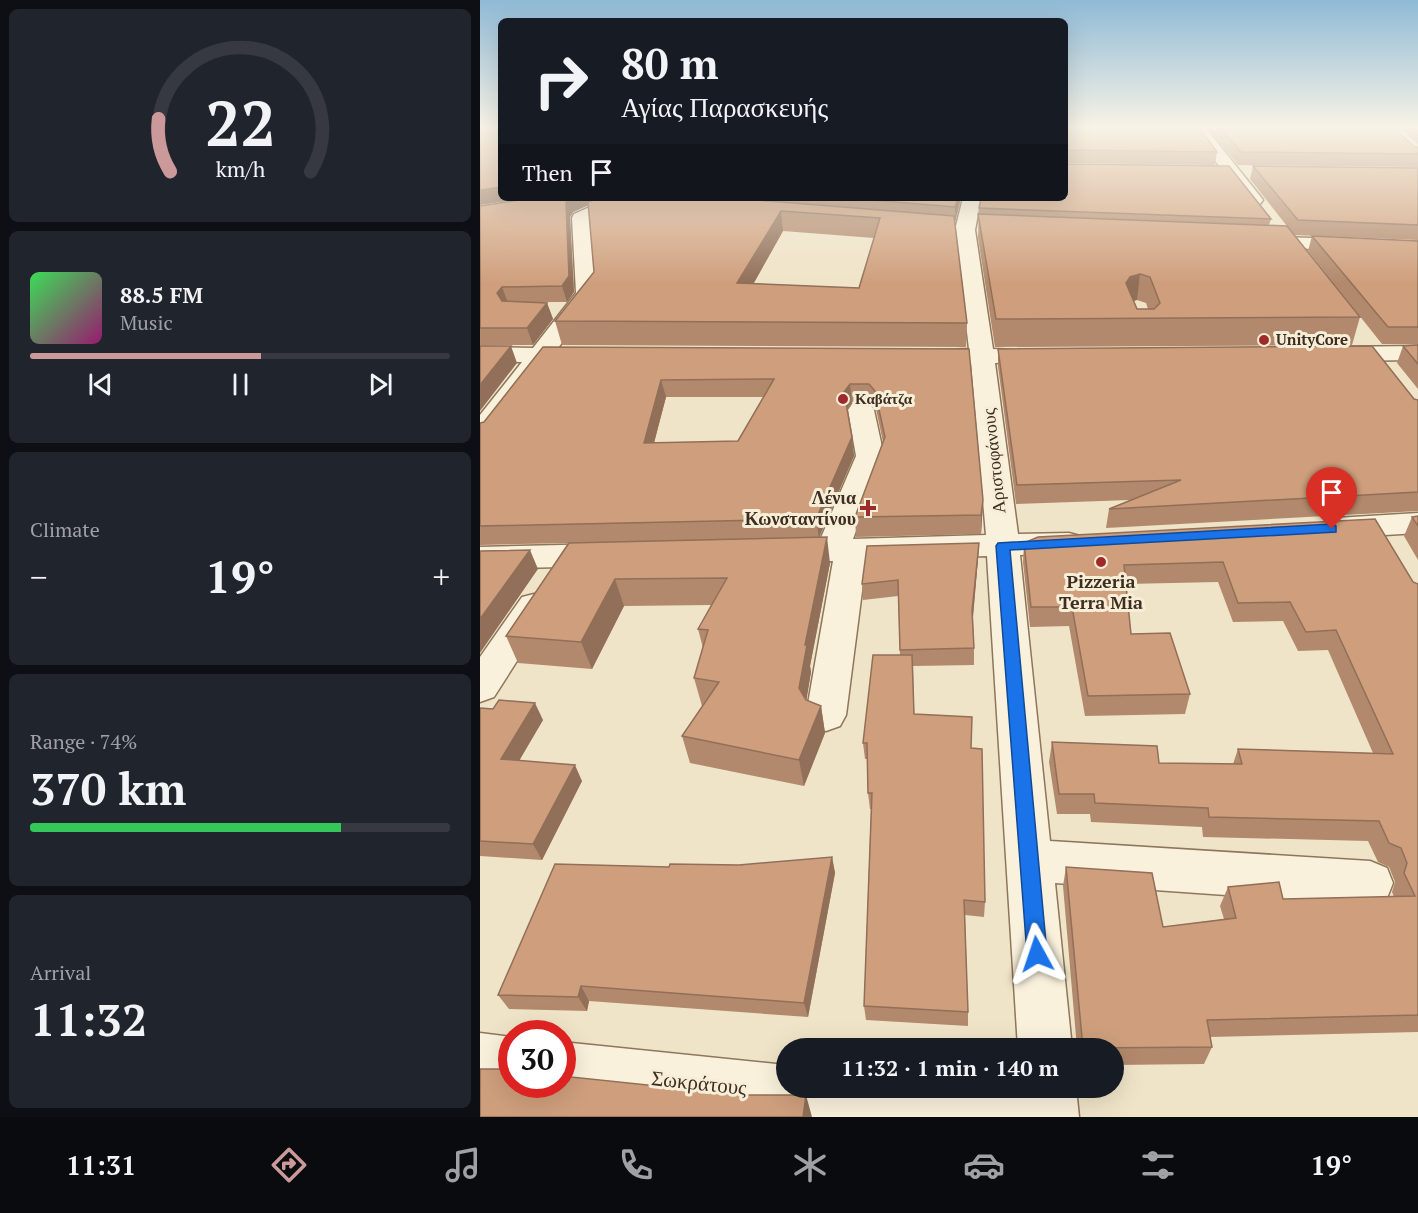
<!DOCTYPE html>
<meta charset="utf-8">
<style>
:root{--surface:#171b24;--page:#20242c;--text:#f1f3f6;--muted:#9ea1a6;--line:#363941;--accent:#cc999b}
body{margin:0;font-family:"PT Serif",serif;background:var(--page);color:var(--text);height:100vh;display:flex;flex-direction:column;font-size:22px;white-space:nowrap}
*{box-sizing:border-box;margin:0}
p{font-size:20px;color:var(--muted)}
.icon{flex:none;width:33px;height:33px;fill:none;stroke:currentColor;stroke-width:2;stroke-linecap:round;stroke-linejoin:round}
.map{position:relative;flex:1;overflow:hidden}
.sheet{display:flex;flex-direction:column;gap:9px;padding:9px;background:#0d0f14;width:480px}
.sheet>*{flex:none}
.hud{position:absolute;left:18px;top:18px;width:570px;height:183px;border-radius:9px;box-shadow:0 6px 24px #0002;background:#171b24;color:var(--text);overflow:hidden}
.speed{position:absolute;left:18px;top:1020px;display:flex;gap:12px;font-size:30px;font-weight:700;text-align:center}
.speed>*{display:grid;place-content:center;width:78px;height:78px;border-radius:50%;background:var(--surface);box-shadow:0 6px 24px #0002;line-height:1}
.speed .limit{border:9px solid #d22;background:#fff;color:#111}
.pin{position:absolute;display:grid;place-items:center;width:51px;height:51px;color:#fff;margin:-62px -26px;border-radius:50% 50% 50% 0;rotate:-45deg;box-shadow:0 0 6px #0007}
.pin .icon{rotate:45deg}
.me{position:absolute;width:66px;margin:-33px;rotate:355deg;stroke-linejoin:round;filter:drop-shadow(0 0 4px #0008)}
.turn{display:flex;align-items:center;gap:21px;height:126px;padding:0 24px;font-size:27px}
.turn .icon{width:78px;height:78px;stroke-width:2.5}
.turn b{display:block;font-size:42px;line-height:51px}
.then{display:flex;align-items:center;height:57px;padding:0 24px;background:#0003;gap:12px;font-size:22px}
.big{font-size:45px;font-weight:700;line-height:1.1}
.sheet .card{flex:1;display:flex;flex-direction:column;justify-content:center;gap:9px;min-width:0;padding:0 21px;border-radius:9px;background:var(--page)}
.sheet .dial{align-items:center;gap:0}
.dial svg{height:156px;overflow:visible;fill:none;stroke:var(--line);stroke-width:7;stroke-linecap:round;text-anchor:middle}
.dial text{fill:var(--text);stroke:none}
.song{display:flex;align-items:center;gap:18px}
.cover{width:72px;height:72px;border-radius:9px;background:linear-gradient(135deg,hsl(130 70% 55%),hsl(320 70% 35%))}
.played{height:6px;border-radius:3px;background:linear-gradient(90deg,var(--accent) 55%,var(--line) 55%)}
.keys{display:flex;justify-content:space-around;direction:ltr}
.heat{display:flex;justify-content:space-between;align-items:center;font-size:33px;direction:ltr}
.charge{height:9px;border-radius:4px;background:linear-gradient(90deg,#34c759 74%,var(--line) 0)}
.trip{position:absolute;left:296px;top:1038px;width:348px;height:60px;border-radius:30px;background:var(--surface);box-shadow:0 6px 24px #0002;font-weight:700;line-height:60px;text-align:center}
.tabs{display:flex;height:96px;justify-content:space-around;align-items:center;background:#090b0e;color:var(--muted)}
.tabs .icon{width:42px;height:42px}
.tabs .current{color:var(--accent)}
.tabs b{font-size:27px;color:var(--text)}
main{display:flex;flex:1;min-height:0}
.map>svg:first-child{display:block}
.lines{fill:none;stroke-linecap:round;stroke-linejoin:round}
.minor-casing{stroke:#8d765c;stroke-width:3}
.minor{fill:#faf1dc;fill-rule:evenodd}
.wall{fill:#b2896c;fill-rule:evenodd}
.shaded-wall{fill:#916f58}
.building{fill:#cf9f7d;stroke:#916f58;stroke-width:1.5;fill-rule:evenodd}
.route{fill:#1a73e8;stroke:#114b97;stroke-width:1.5}
.poi-dot{fill:#9e2a2b;stroke:#f7eed8;stroke-width:2}
.labels{text-anchor:middle;stroke-width:6;stroke-linejoin:round;paint-order:stroke}
.far-poi-label{font-size:15px;font-weight:bold;fill:#3d2e20;stroke:#f7eed8;text-anchor:start}
.street-label{font-size:18px;fill:#3d2e20;stroke:#f7eed8}
.poi-label{font-size:18px;font-weight:bold;fill:#3d2e20;stroke:#f7eed8;text-anchor:end}
.near-street-label{font-size:21px;fill:#3d2e20;stroke:#f7eed8}
</style>
<main>
<section class="sheet">
<div class="card dial"><svg viewBox="0 0 100 80">
<path d="M14 69A42 42 0 1 1 86 69"/>
<path d="M14 69A42 42 0 0 1 8 42" stroke="#cc999b"/>
<text x="50" y="56" font-size="32" font-weight="700">22</text>
<text x="50" y="72" font-size="11">km/h</text>
</svg></div>
<div class="card">
<div class="song"><i class="cover"></i><div><b>88.5 FM</b><p>Music</p></div></div>
<div class="played"></div>
<div class="keys"><svg class="icon" aria-label="previous" viewBox="0 0 24 24"><path d="M18 5L8 12l10 7zM5 5v14"/></svg><svg class="icon" aria-label="pause" viewBox="0 0 24 24"><path d="M8 5v14M16 5v14"/></svg><svg class="icon" aria-label="next" viewBox="0 0 24 24"><path d="M6 5l10 7-10 7zM19 5v14"/></svg></div>
</div>
<div class="card"><p>Climate</p>
<div class="heat"><a>−</a><b class="big">19°</b><a>+</a></div>
</div>
<div class="card"><p>Range · 74%</p><b class="big">370 km</b><div class="charge"></div></div>
<div class="card"><p>Arrival</p><b class="big">11:32</b></div>
</section>
<div class="map">
<svg width="938" height="1117" viewBox="0 0 938 1117">
<rect width="100%" height="100%" fill="#f0e4c8"/>
<g class="lines">
<g class="minor-casing">
<path id="minor" d="M709 126H724L780 196 783 200 780 204H768Z
M130 198 149 200 111 221 118 294 78 348 111 351 114 356 111 361 67 363 10 439 0 441V415L42 362 0 361V347L53 348 96 293 92 218 94 214Z
M483 198H501L495 230 513 349 570 351 573 356 570 361 515 363 538 534 589 533 600 536 605 543 600 550 589 553 540 555 570 841 890 861 907 868 913 883 907 898 890 905 575 883 592 1048H538L507 556 386 560 366 715 360 726 346 731 332 726 326 715 353 561 305 563 293 560 289 552 293 544 340 540 376 456 368 410 372 404 381 402 390 404 394 410 404 456 373 539 506 535 491 363 436 361 433 356 436 351 489 349 475 230Z
M777 236 938 242V254L770 246 767 242Z
M938 346V360L853 361 844 359 841 354 844 349 853 347Z
M938 513V533L856 538 845 535 840 528 845 521 856 518Z
M124 544 136 547 140 555 136 563 124 566 0 569V547Z
M54 594 66 597 72 606 14 697 0 702V657L42 597Z
M0 1033 32 1037V1084H48L32 1091 0 1087Z
M82 1042 306 1065V1088H524L541 1091 540 1088H596L599 1117H273L82 1096 63 1088 61 1084H82Z"/>
</g>
<use href="#minor" class="minor"/>
</g>
<path class="wall" d="M585 126 737 152 735 165 586 163V164L791 219 789 225 880 317 872 345 515 347 498 238 499 208ZM657 300 666 303 668 309H657L653 301Z
M726 126H911L935 147H938V167L758 165Z
M916 126H938V144Z
M773 166 938 168V240L814 235 770 179Z
M52 198H112V200L117 198H481L475 222 487 323 486 347 82 345 75 321 114 272 108 205 93 212 90 217 94 292 87 302H59L67 303 73 319 53 345H0V206ZM303 231 394 238 379 288 273 284Z
M832 236 938 241V344H902L828 251Z
M938 345V389L917 363 923 346Z
M63 347 489 349 503 500 501 534 376 537 375 517 403 442 396 409 390 402H372L367 408 374 456 339 537 350 563 330 666 331 672 326 700 341 706 345 733 324 786 210 763 202 736 223 706H222L214 678 223 648 218 629 231 605 144 606 112 669 38 663 26 636 88 543 0 545V423L4 422ZM186 397H283L258 441 174 443Z
M518 349 938 400V511L626 528 629 509 650 500 536 504 518 366Z
M938 516V560L924 536 932 517Z
M558 537 933 582 938 584V1032L730 1037 732 1047 724 1064 633 1065V1048H597L583 886 586 867 683 927 744 919 740 906 748 887 803 899 914 897 912 892 915 882 909 867 898 862 888 841 723 837 722 827 611 822 610 814H577L569 762 572 742 679 763 753 764 758 749 893 753 848 650 818 651 803 621 753 622 738 582 646 584 651 634 710 694 705 714 605 716 589 626 550 627 543 562 544 543Z
M499 543 498 559 493 618 494 648V665L433 666 434 714 491 748 505 902 504 917 485 915 488 1012V1026L386 1020 384 1006 391 809H390L388 793 387 759H385L383 743 420 655 418 596 383 600 382 584Z
M0 708 63 720 39 761 102 781 62 860 0 856Z
M352 857 355 873 328 1017 109 1001 107 1011 29 1009 18 995 189 867 259 865Z"/>
<path class="shaded-wall" d="M21 187V198H49L0 205V190Z
M89 198H112L113 203 93 212 90 217 94 292 87 302 82 286 86 203Z
M478 198H481L475 222V207Z
M301 211 303 231 261 306 257 283Z
M660 274 657 300 646 303V283L650 277Z
M22 287 28 303 23 309 17 293Z
M67 303 73 319 53 345 47 328Z
M31 346 37 363 0 411V385Z
M181 380 186 397 169 462 164 443Z
M370 384 372 402 366 410 364 392Z
M372 437 374 456 339 538 336 519Z
M503 500 502 519 501 534V515Z
M347 537 350 563 330 666 331 672 324 715 319 688 325 645Z
M499 543 498 559 492 627V611Z
M50 550 58 569 0 653V619Z
M135 579 144 606 112 669 101 642Z
M55 703 63 720 30 776 21 759Z
M341 706 345 733 324 786 319 760Z
M95 765 102 781 62 860 53 844Z
M352 857 355 873 328 1017 324 1003Z
M101 986 109 1001 107 1011 98 997Z
M326 1095 332 1117H323Z"/>
<path class="building" d="M0 126H21V187L0 190Z
M585 126H718L737 152 586 150 585 151Z
M739 126H911L935 147H938V154L761 152Z
M585 158 586 164 749 166 791 219 499 208 501 198H585Z
M773 166 938 168V225L818 220Z
M52 198H89L86 203 89 276 82 286 22 287 17 293 22 301 67 303 47 328H0V206Z
M117 198H252L474 216 487 323 75 321 114 272 108 202ZM301 211 400 218 379 288 257 283Z
M367 198H478L475 207Z
M498 214 807 226 880 317 516 319ZM660 274 670 277 680 303 674 309H657L646 283 650 277Z
M832 236 938 241V327H908Z
M938 345V364L923 346Z
M0 346H31L0 385Z
M892 346 934 399 938 400V492L629 509 701 480 537 485 518 349Z
M63 347 489 349 503 500 501 515 375 517 405 437 395 391 389 384H370L364 392 372 437 336 519 0 526V423L4 422ZM294 379 258 441 164 443 181 380Z
M938 516V526L932 517Z
M895 519 933 582 938 584V1015L727 1020 732 1047 603 1048 586 867 672 873 683 927 756 918 748 887 799 882 803 899 935 896 924 873 927 863 921 848 909 843 899 821 729 817 728 808 615 803 614 794H579L572 742 677 746 679 763 762 764 758 749 913 754 856 630 826 632 810 602 758 603 743 562 644 565 651 634 690 633 710 694 608 696 592 607H551L544 543 558 537Z
M347 537 325 645H327L319 688 326 700 341 706 319 760 202 736 239 682 214 678 228 630 218 629 247 578 135 579 101 642 26 636 89 543Z
M499 543 492 611 494 648 420 650 418 580 382 584 387 546Z
M50 550 0 619V551Z
M393 655H432L434 714 492 717 491 748 502 749 505 902 484 900 488 1012 384 1006 392 793H388L387 743H383Z
M19 700 55 703 21 759 95 765 53 844 0 841V708L13 709Z
M352 857 324 1003 101 986 98 997 18 995 75 864 189 867 190 864 259 865Z
M0 1069H32V1084H82V1076L263 1095H326L323 1117H0Z"/>
<linearGradient id="sky" x2="0" y2="1"><stop stop-color="#8fbad6"/><stop offset="0.45" stop-color="#f8f3e6"/><stop offset="1" stop-color="#f8f3e6" stop-opacity="0"/></linearGradient>
<rect width="938" height="283" fill="url(#sky)"/>
<path class="route" d="M852 524 856 526V532L530 550 567 954 564 961 557 964 550 961 547 954 516 546 518 543Z"/>
<g class="poi-dot">
<circle cx="784" cy="340" r="6"/>
<circle cx="363" cy="399" r="6"/>
<path d="M385 499h6v6h6v6h-6v6h-6v-6h-6v-6h6z"/>
<circle cx="621" cy="562" r="6"/>
</g>
<g class="labels">
<g class="far-poi-label">
<text x="796" y="345">UnityCore</text>
<text x="375" y="404">Καβάτζα</text>
</g>
<g class="street-label">
<text transform="translate(514 461) rotate(-96)" y="6">Αριστοφάνους</text>
</g>
<g class="poi-label">
<text x="376" y="504">Λένια<tspan x="376" dy="21">Κωνσταντίνου</tspan></text>
<text x="621" y="588" text-anchor="middle">Pizzeria<tspan x="621" dy="21">Terra Mia</tspan></text>
</g>
<g class="near-street-label">
<text transform="translate(219 1083) rotate(6)" y="7">Σωκράτους</text>
</g>
</g>
</svg>
<div class="speed"><div class="limit">30</div></div>
<div class="pin" style="left:852px;top:529px;background:#d93025"><svg class="icon" aria-label="arrive" viewBox="0 0 24 24"><path d="M6 21V4h12l-3 4 3 4H6"/></svg></div>
<svg class="me" style="left:557px;top:954px" viewBox="-20 -20 40 40"><path d="M0-17L14 15 0 8-14 15z" fill="#1a73e8" stroke="#fff" stroke-width="4"/></svg>
<div class="trip">11:32 · 1 min · 140 m</div>
<div class="hud">
<div class="turn"><svg class="icon" aria-label="right" viewBox="0 0 24 24"><path d="M7 20v-9h11M14 6l5 5-5 5"/></svg><div><b>80 m</b>Αγίας Παρασκευής</div></div>
<div class="then">Then<svg class="icon" aria-label="arrive" viewBox="0 0 24 24"><path d="M6 21V4h12l-3 4 3 4H6"/></svg></div>
</div>
</div>
</main>
<nav class="tabs">
<b>11:31</b>
<svg class="icon current" aria-label="directions" viewBox="0 0 24 24"><path d="M12 3l9 9-9 9-9-9zM9 14v-3h6M13 9l2 2-2 2"/></svg>
<svg class="icon" aria-label="music" viewBox="0 0 24 24"><path d="M9 18V5l10-2v13"/><circle cx="6" cy="18" r="3"/><circle cx="16" cy="16" r="3"/></svg>
<svg class="icon" aria-label="phone" viewBox="0 0 24 24"><path d="M5 4h4l2 5-3 2q2 4 5 5l2-3 5 2v4C11 20 4 13 5 4z"/></svg>
<svg class="icon" aria-label="climate" viewBox="0 0 24 24"><path d="M12 3v18M4 7l16 10M4 17L20 7"/></svg>
<svg class="icon" aria-label="car" viewBox="0 0 24 24"><path d="M5 17H2v-5l4-1 3-4h7l3 4 3 1v5h-3M9 17h6M6 11h13"/><circle cx="7" cy="17" r="2"/><circle cx="17" cy="17" r="2"/></svg>
<svg class="icon" aria-label="filters" viewBox="0 0 24 24"><path d="M4 7h16M4 17h16"/><circle cx="9" cy="7" r="2"/><circle cx="15" cy="17" r="2"/></svg>
<b>19°</b>
</nav>
